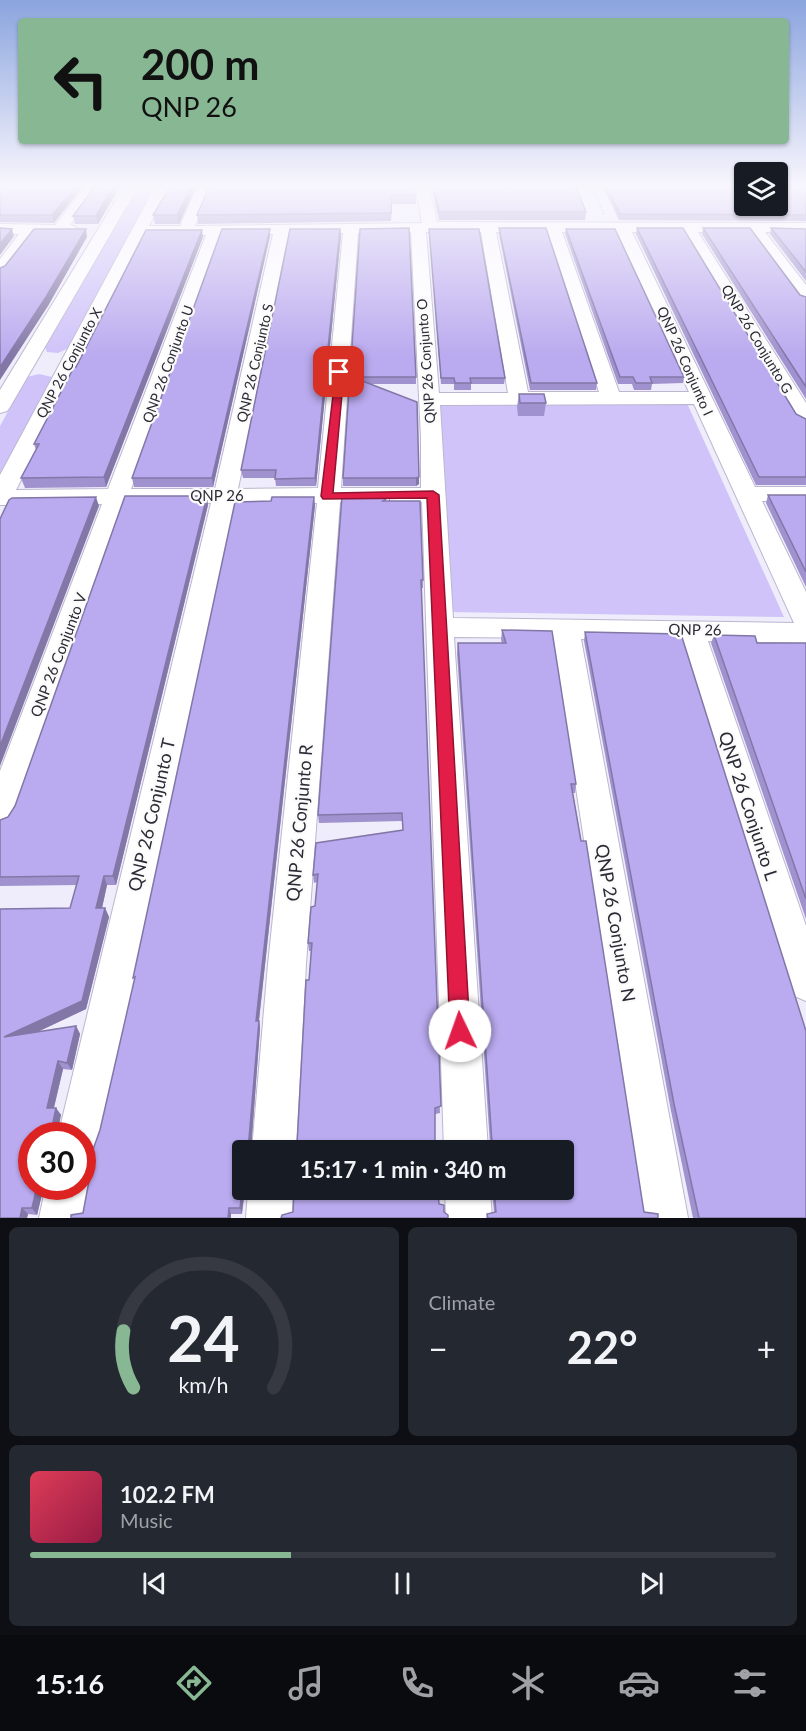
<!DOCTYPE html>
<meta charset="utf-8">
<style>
:root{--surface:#171b24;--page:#242831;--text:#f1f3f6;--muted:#9ea1a6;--line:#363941;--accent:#87b793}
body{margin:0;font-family:Lato,sans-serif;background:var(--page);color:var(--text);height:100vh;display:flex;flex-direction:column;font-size:22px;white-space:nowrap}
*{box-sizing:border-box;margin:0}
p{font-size:20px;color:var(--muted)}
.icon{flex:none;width:33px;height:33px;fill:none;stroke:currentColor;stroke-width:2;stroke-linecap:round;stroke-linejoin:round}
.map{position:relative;height:1218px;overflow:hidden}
.details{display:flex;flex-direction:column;gap:9px;padding:9px;background:#0d0f14;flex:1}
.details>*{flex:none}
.banner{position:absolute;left:18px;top:18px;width:771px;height:126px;border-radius:6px;box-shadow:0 2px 4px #0004;background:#87b793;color:#111;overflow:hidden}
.buttons{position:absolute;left:734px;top:162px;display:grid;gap:12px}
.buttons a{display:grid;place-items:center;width:54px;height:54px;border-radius:6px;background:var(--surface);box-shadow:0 2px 4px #0004;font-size:30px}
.speed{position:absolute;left:18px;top:1122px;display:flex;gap:12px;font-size:30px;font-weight:700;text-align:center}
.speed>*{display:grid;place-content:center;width:78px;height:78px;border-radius:50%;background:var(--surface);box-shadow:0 2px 4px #0004;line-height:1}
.speed .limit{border:9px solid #d22;background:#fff;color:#111}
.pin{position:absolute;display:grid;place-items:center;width:51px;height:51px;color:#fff;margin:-26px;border-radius:12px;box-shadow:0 3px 9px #0006}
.me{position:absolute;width:66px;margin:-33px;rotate:357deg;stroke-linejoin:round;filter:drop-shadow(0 0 4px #0008)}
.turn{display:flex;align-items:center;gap:21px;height:126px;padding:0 24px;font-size:27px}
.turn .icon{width:78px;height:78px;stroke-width:2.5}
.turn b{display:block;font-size:42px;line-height:51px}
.big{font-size:45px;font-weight:700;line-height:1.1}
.details .tile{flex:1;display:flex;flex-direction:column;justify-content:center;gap:9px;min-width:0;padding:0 21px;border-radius:9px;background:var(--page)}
.details .dial{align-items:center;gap:0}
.dial svg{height:156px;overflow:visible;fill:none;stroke:var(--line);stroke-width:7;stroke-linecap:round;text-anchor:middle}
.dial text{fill:var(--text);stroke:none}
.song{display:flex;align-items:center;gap:18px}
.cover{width:72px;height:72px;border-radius:9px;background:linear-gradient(135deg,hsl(350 70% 55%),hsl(340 70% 35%))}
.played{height:6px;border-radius:3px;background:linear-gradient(90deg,var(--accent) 35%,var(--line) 35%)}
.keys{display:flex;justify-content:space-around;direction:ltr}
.heat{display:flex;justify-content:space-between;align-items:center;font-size:33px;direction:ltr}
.details .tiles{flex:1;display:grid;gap:9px;grid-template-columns:1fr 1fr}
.tile:last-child{grid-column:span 2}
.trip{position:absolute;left:232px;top:1140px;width:342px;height:60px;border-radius:6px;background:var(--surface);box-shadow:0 2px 4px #0004;font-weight:700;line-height:60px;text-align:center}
.menu{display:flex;height:96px;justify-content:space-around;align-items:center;background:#090b0e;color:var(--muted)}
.menu .icon{width:42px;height:42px}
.menu .current{color:var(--accent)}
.menu b{font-size:27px;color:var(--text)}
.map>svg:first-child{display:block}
.green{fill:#cfc3f9}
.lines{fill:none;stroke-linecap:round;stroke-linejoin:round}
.minor-casing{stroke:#bcb7cf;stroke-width:2}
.path{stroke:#9694a0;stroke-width:2;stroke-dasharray:1 2;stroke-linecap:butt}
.minor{fill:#fff;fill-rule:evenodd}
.wall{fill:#a092ce}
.shaded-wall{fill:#8277a7}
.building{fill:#baaaef;stroke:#8277a7;stroke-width:1.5}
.route{fill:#e11d48;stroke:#92132f;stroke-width:1.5}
.labels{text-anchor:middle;stroke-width:4.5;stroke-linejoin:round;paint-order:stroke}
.far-street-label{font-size:14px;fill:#2c2a34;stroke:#fbfbfb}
.street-label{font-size:15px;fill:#2c2a34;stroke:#fbfbfb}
.near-street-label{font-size:18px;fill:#2c2a34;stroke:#fbfbfb}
</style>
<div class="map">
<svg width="806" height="1218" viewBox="0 0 806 1218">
<rect width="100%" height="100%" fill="#efecfb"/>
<path class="green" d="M137 185H156L69 348 58 353 47 352 45 347Z
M39 374 52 377 0 476V426L27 377Z
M686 401 784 617 451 612 437 405Z"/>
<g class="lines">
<g class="minor-casing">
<path id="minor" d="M87 185H101L70 225 76 227 79 230 76 233 35 234 6 273 0 275V259L19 234H0V224L55 225Z
M125 185H139L10 407 7 411 0 413V390Z
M156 185H170L149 226H180L198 185H212L195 226 422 223 415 185H429L437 222 806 223V233L765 232 806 285V302L800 301 750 232H698L806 403V426L799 424 795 420 683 232H632L755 487H806V501H762L806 592V643L708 641 806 926V1001L792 995 787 982 680 641 581 639 688 1218H642L553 638 454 637 488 1150H444L422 502H340L306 964 296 1150H252L268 964 317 503H235L102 1136 95 1151 82 1157V1136H58L211 503H126L17 814 12 824 0 828V771L102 504 0 505V475ZM411 232 421 438V488H341L358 233ZM426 232H481L508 393H439ZM496 232H547L599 392H528ZM562 232H616L689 392H619ZM289 233H343L318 488 238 489ZM221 234H273L215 489H131ZM206 235 108 489 16 490 144 236ZM694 404 794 623 453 618 440 405Z
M82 1169 91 1186 85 1218H39L46 1186H82Z
M248 1190H293L292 1218H246Z
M445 1190H490L492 1218H446Z"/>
</g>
<path class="path" d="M592 185 604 215"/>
<use href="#minor" class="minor"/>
</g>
<path class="wall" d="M0 185H84L54 223 0 222Z
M197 185 179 224H155L153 215Z
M210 185 416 195V204H392L391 221 198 224 197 215Z
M431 185H575L586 212 585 220H439Z
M602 185H806V221L619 220Z
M120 186 98 224H75L73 216Z
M499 228 597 383 596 390H530L499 234Z
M637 228 796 414 806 419V485H756L636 234Z
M703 228 800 295 806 297V399L702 234Z
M771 228 806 229V281L770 234Z
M270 229V236L213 487H134L132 478Z
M360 229 416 377V384H370L419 484 416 486H343V478Z
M429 229 505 378 504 384H471V390H454V384H441Z
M566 229 684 377 683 383 652 384 651 390H634L632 384H618L565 234Z
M341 235 316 486H276L275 478H243L241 470Z
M203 237 106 487 25 488 21 478 36 450 34 444 76 367Z
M519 394 546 403 544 416H518L517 407Z
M768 495H806V587L766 503Z
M390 496V501L423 580V588H421L440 1113 297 1144 311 951H309L308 943 315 906 317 882 314 883 313 875 403 830 402 821 319 823 318 815Z
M208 505 116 885H107L102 908H105L109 917 86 1009 37 1032 76 1026 80 1034 72 1070 63 1069 54 1108H56L61 1115 32 1186H44L37 1215 28 1214 27 1218H0V909L70 908 77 885 0 886V820L8 817Z
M315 505 259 1021 260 1028 251 1150H243L242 1214H231V1218H71L83 1213 89 1181 90 1158 100 1130Z
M502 630 576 784 575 793H573L644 1212 658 1218H486L487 1214 494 1212 492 1190H491H564V1150H484L485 1145 490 1144 457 653 458 643H502L501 640Z
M585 632 806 1218H693L671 1111 584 641Z
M714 635 757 643H806V919L711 643Z"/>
<path class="shaded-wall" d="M77 185H84L54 223 52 215Z
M114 185H120V186L98 224 96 216Z
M192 185H197L179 224 177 215Z
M12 229 14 236 0 255V244Z
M86 229 87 237 48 306 0 380V367Z
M270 229V236L213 487 212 478Z
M340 229 341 235 316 486 315 478Z
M202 230 203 237 106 487 104 477Z
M419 477V484L416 486V478Z
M207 496 208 505 116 885 113 876Z
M96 497 99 506 0 766V746Z
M314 497 315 505 258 1028 256 1021Z
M104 876 107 885 100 917 96 908Z
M105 908 109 917 86 1009 10 1045 4 1037Z
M259 1021 260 1028 251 1150H248Z
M76 1026 80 1034 72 1070 67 1063Z
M58 1061 63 1069 52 1115 47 1108Z
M56 1108 61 1115 57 1136H50Z
M243 1180V1190H245L242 1214 240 1208Z
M37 1186H44L37 1215 32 1208Z
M22 1208 28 1214 27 1218H20Z
M229 1208 231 1214V1218H228Z"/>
<path class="building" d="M0 185H77L52 215H0Z
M96 185H114L96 216H73Z
M171 185H192L177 215H153Z
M210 185H414L416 195H392L391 213 197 215Z
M433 185H575L586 212H439Z
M605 185H744V206H777V185H806V215L620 214Z
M0 228 12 229 0 244Z
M409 228 416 377H352L417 402 419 477 416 478H343L360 229Z
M499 228H546L597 383H531Z
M637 228H683L796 414 806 419V477H759Z
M703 228H750L800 295 806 297V387Z
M771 228 806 229V272Z
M34 229H86L46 297 0 367V268L5 266Z
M222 229H270L212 478H132Z
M290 229H340L315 478 275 479 276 470H241Z
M429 229H479L505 378H470L471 383H455L454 378H441Z
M566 229H615L684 377H650L652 383H636L633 377H620Z
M146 230H202L104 477 21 478 39 444H34L74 367H76Z
M519 394H544L546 403H520Z
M768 495H806V572Z
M125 496H207L113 876H104L96 908H105L82 1001 4 1037 76 1026 67 1063 58 1061 47 1108H56L50 1136H32V1186H37L32 1208H22L20 1218H0V909L70 908 79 876 0 877V820L8 817 15 806Z
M342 496H390L383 501H420L423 580H421L441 1106 435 1108V1150H287V1146L297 1144 306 980H309L312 943H308L311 907 315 906 318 874 313 875 316 843 403 830 402 813 318 815Z
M96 497 0 746V519L9 500 12 498Z
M272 497H314L256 1021H259L248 1150H243V1180L240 1208H229L228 1218H71V1215L83 1213 89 1181 82 1166 84 1158H90L100 1130 135 977 133 978 235 502 271 501Z
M502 630 552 631 576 784H571L581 841H586L644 1212 658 1214V1218H488L487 1214 496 1212 494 1190H564V1150H485V1145L492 1143 458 643H506Z
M585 632 681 634 806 1031V1218H699L674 1104Z
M714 635 755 636 757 643H806V899Z
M294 1190H438L439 1204 444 1205V1212L448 1215V1218H281L282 1215 293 1212Z"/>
<linearGradient id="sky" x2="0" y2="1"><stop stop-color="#8aa4de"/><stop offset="0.52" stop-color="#f8f6fd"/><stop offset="1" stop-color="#f8f6fd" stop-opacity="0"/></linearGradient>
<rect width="806" height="356" fill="url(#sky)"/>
<path class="route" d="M336 370 344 372 333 493 433 491 439 495 470 1031 468 1039 460 1042 453 1039 450 1031 427 498 323 499 321 496Z"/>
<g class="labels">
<g class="far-street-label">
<text transform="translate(757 339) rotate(59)" y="5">QNP 26 Conjunto G</text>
<text transform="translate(426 361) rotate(-94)" y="5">QNP 26 Conjunto O</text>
<text transform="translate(685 361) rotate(66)" y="5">QNP 26 Conjunto I</text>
<text transform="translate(69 363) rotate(-62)" y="5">QNP 26 Conjunto X</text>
<text transform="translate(255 363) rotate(-77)" y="5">QNP 26 Conjunto S</text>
<text transform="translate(168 364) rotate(-70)" y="5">QNP 26 Conjunto U</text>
</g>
<g class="street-label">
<text x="217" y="501">QNP 26</text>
<text transform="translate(695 630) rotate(1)" y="5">QNP 26</text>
<text transform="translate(59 655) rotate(-69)" y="5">QNP 26 Conjunto V</text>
</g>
<g class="near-street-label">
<text transform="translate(748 806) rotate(72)" y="6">QNP 26 Conjunto L</text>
<text transform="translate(152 815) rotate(-77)" y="6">QNP 26 Conjunto T</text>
<text transform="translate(300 823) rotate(-85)" y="6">QNP 26 Conjunto R</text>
<text transform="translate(615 923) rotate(80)" y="6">QNP 26 Conjunto N</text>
</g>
</g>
</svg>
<div class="buttons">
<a><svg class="icon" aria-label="layers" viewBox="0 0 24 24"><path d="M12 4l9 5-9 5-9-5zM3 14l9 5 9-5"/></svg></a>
</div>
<div class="speed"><div class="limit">30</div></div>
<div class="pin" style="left:339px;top:372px;background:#d93025"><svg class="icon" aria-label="arrive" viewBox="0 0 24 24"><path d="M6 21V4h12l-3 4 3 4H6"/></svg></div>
<svg class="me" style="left:460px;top:1031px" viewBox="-20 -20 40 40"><circle r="19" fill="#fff"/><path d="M0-13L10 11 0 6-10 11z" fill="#e11d48"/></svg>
<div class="trip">15:17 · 1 min · 340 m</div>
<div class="banner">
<div class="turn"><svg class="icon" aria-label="left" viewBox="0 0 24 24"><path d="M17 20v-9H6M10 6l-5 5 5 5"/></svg><div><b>200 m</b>QNP 26</div></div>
</div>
</div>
<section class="details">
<div class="tiles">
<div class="tile dial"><svg viewBox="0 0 100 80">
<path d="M14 69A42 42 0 1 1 86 69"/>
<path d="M14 69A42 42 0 0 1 9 40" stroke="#87b793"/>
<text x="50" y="56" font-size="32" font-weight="700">24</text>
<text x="50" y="72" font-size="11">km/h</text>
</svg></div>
<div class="tile"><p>Climate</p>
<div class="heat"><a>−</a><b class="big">22°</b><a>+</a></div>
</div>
<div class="tile">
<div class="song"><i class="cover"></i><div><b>102.2 FM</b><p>Music</p></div></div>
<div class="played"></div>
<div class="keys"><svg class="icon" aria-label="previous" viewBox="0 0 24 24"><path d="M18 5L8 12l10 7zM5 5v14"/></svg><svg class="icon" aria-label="pause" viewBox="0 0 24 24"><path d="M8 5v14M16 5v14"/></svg><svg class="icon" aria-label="next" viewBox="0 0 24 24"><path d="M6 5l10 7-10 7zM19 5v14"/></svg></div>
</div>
</div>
</section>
<nav class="menu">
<b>15:16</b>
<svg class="icon current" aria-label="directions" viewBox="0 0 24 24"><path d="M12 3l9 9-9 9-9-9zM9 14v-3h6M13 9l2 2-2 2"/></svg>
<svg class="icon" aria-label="music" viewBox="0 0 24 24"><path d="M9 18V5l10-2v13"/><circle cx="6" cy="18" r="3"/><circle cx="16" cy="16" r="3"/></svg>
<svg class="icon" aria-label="phone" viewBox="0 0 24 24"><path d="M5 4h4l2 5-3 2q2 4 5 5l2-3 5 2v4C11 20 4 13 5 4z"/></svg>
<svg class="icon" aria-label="climate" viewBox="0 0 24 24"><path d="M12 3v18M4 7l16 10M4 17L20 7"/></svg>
<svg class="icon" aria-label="car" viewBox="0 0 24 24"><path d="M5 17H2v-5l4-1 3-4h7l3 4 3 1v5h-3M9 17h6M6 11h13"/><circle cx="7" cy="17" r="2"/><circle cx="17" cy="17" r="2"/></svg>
<svg class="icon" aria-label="filters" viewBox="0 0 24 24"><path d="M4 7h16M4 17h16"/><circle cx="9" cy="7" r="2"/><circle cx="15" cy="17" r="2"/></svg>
</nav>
